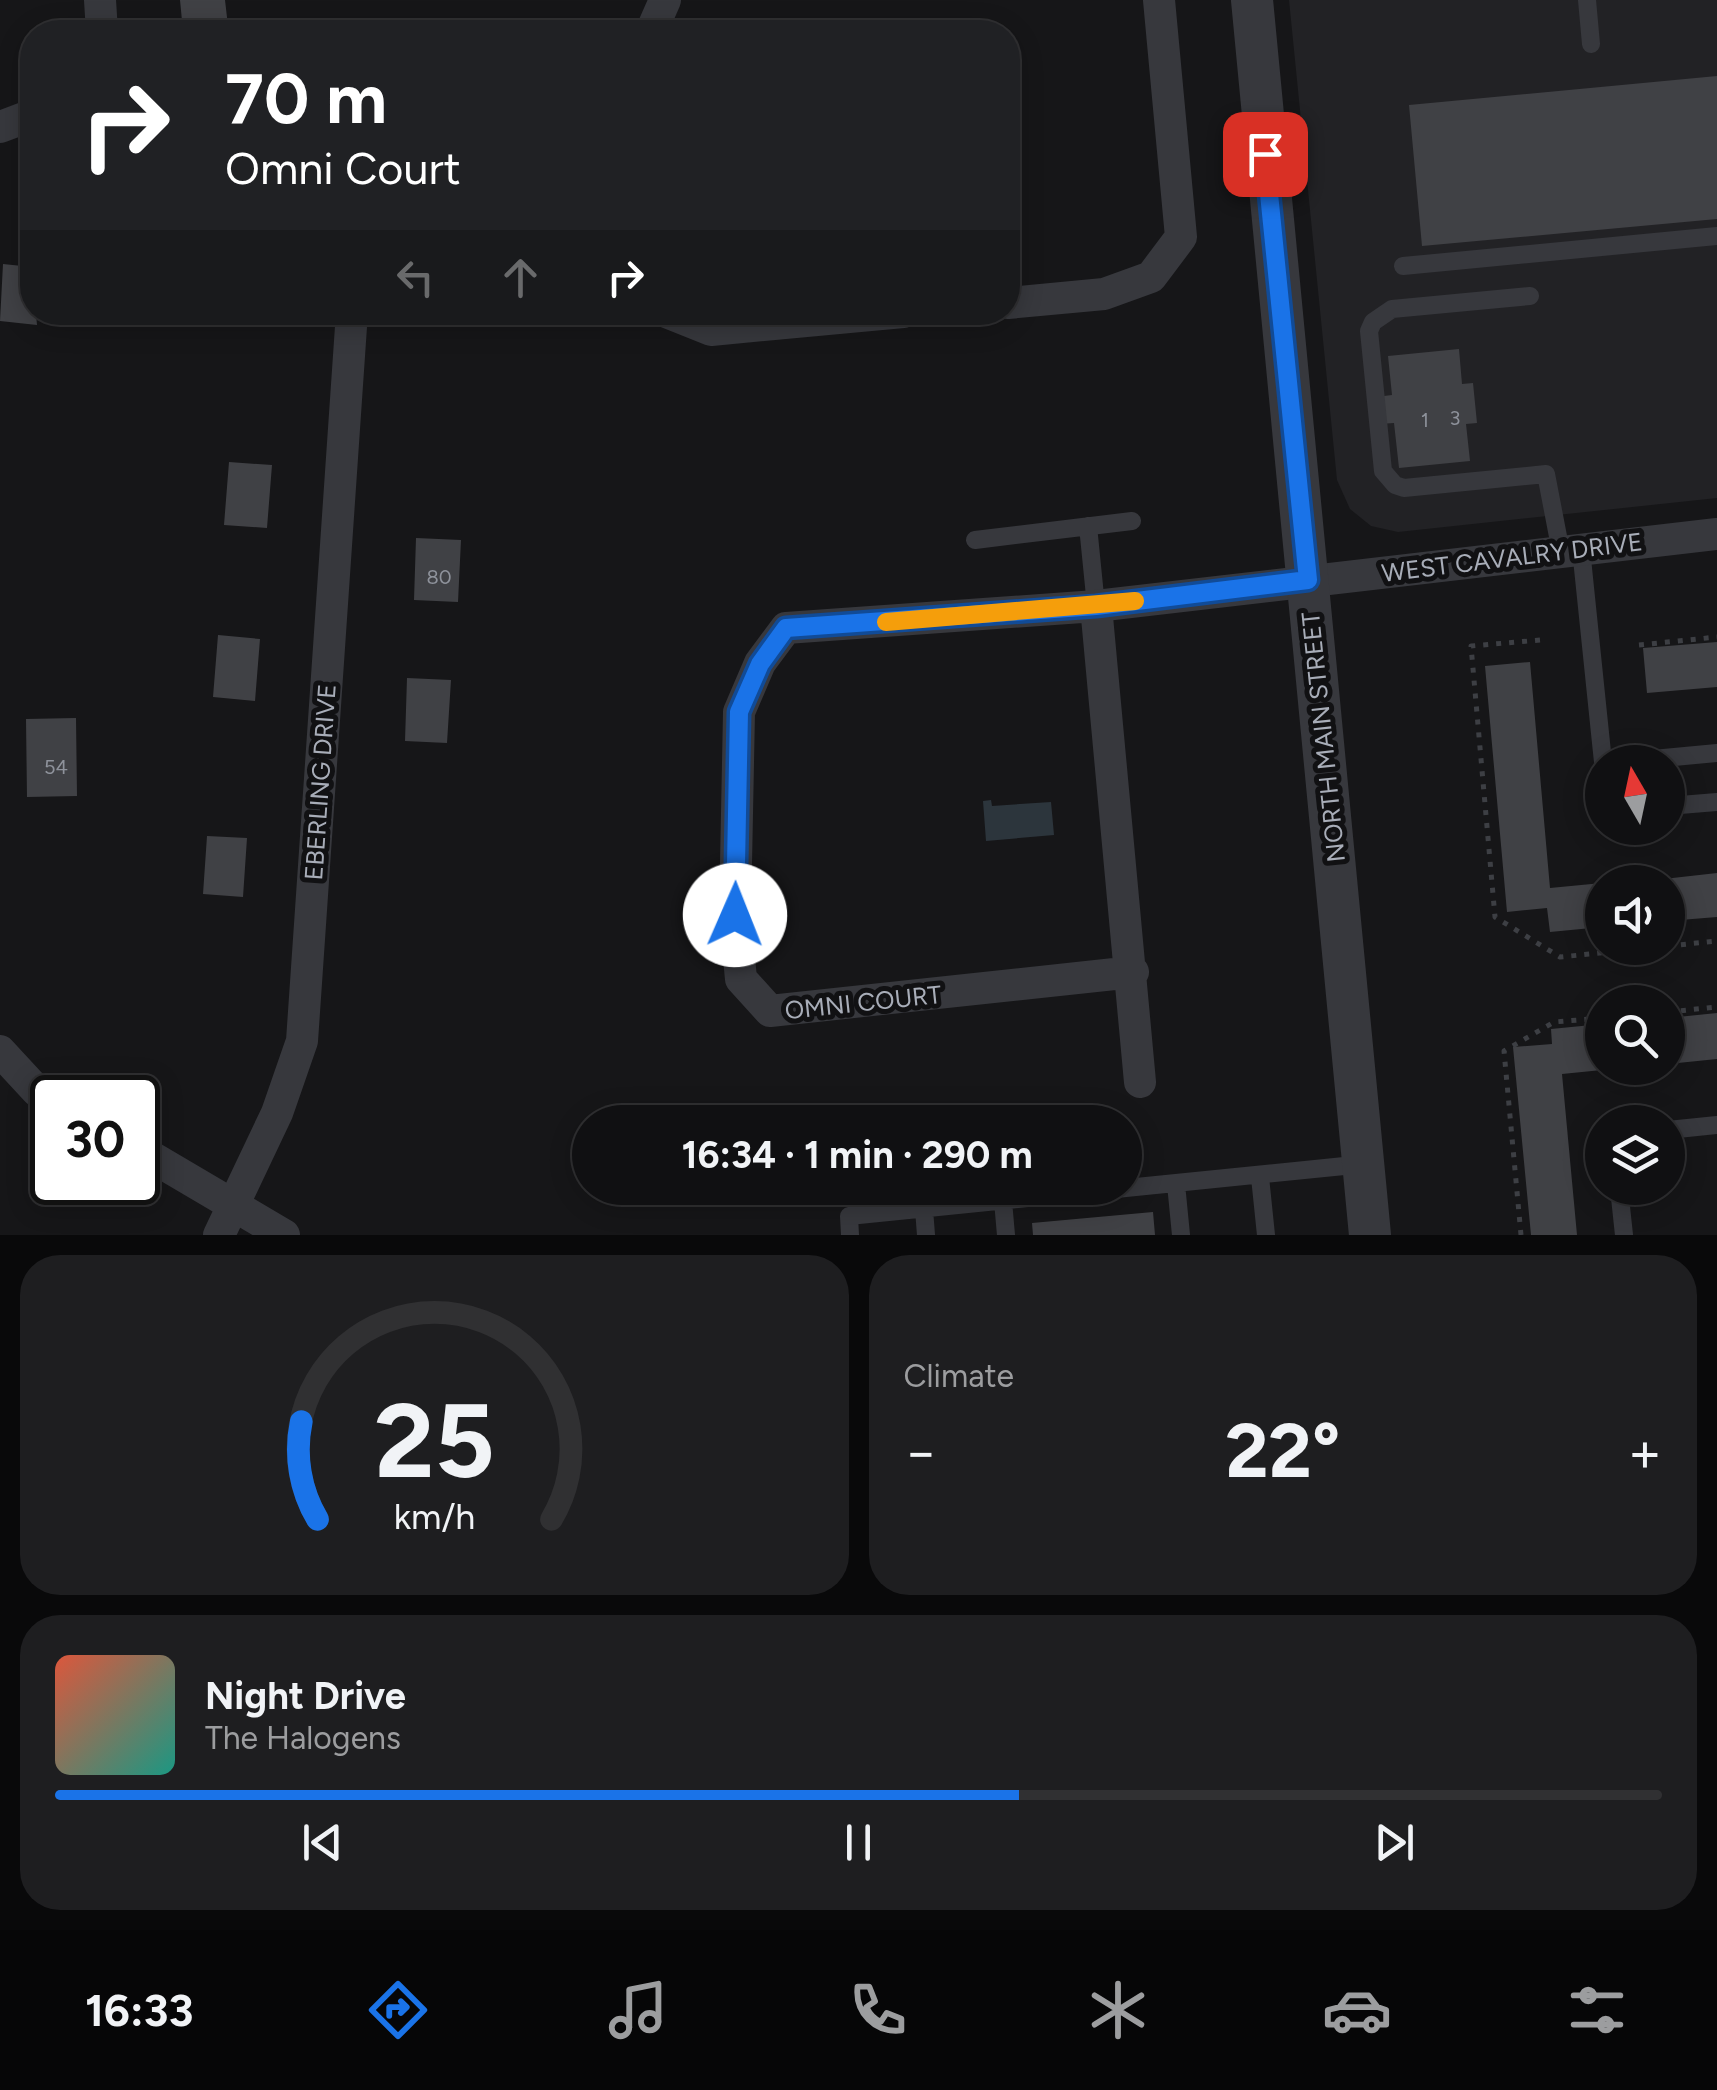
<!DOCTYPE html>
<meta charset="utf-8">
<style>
:root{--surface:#101012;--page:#1e1e20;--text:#f1f3f6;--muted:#9c9d9f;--line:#303032;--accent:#1a73e8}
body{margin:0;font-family:Figtree,sans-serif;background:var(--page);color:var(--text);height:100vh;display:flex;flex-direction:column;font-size:38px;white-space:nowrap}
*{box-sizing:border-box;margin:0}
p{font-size:32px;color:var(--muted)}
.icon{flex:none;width:55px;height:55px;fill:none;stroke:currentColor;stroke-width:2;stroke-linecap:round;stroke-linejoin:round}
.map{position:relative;height:1235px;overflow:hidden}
.panel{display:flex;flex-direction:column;gap:20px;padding:20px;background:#09090a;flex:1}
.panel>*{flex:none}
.top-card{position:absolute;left:20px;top:20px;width:1000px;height:305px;border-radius:40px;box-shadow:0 5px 25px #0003,0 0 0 2px var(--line);background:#202124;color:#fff;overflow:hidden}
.needle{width:65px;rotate:351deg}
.fabs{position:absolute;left:1585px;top:745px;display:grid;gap:20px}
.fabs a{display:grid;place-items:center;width:100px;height:100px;border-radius:50%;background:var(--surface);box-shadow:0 5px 25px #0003,0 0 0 2px var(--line);font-size:50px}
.speed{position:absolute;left:30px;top:1075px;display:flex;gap:20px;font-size:50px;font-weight:700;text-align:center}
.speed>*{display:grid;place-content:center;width:130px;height:130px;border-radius:50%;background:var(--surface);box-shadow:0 5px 25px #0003,0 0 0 2px var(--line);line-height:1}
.speed .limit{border:5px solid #111;border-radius:15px;background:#fff;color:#111}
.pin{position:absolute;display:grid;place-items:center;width:85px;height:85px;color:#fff;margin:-42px;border-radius:20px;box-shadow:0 5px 15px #0006}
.me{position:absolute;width:110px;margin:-55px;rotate:1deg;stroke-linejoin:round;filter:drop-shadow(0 0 8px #0008)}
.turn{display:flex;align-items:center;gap:35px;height:210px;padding:0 40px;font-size:45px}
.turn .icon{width:130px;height:130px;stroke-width:2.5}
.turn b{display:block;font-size:70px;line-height:85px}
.lanes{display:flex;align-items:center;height:95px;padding:0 40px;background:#0003;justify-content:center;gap:50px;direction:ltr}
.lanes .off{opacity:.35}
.big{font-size:75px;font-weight:700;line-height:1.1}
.panel .card{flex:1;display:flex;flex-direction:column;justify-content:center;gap:15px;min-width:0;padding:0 35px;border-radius:40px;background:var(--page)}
.panel .dial{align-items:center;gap:0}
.dial svg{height:260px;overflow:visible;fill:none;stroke:var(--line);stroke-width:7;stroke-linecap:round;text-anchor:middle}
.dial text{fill:var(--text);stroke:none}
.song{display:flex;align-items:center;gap:30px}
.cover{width:120px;height:120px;border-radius:15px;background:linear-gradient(135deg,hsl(10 70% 55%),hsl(170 70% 35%))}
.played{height:10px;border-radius:5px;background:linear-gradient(90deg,var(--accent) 60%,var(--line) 60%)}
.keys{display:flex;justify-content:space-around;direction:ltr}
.heat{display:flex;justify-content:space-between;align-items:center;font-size:55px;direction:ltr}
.panel .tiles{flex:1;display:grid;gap:20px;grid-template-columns:1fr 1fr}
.card:last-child{grid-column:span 2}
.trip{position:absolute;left:572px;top:1105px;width:570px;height:100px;border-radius:50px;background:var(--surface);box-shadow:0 5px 25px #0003,0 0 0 2px var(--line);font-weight:700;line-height:100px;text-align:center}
.dock{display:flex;height:160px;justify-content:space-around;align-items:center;background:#060607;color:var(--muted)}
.dock .icon{width:70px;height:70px}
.dock .current{color:var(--accent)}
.dock b{font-size:45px;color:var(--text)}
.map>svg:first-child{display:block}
.built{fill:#222225}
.water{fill:#2c353c}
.building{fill:#404145}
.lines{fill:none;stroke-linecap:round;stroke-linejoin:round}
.path{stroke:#3d3f44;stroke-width:5;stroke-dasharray:5 8;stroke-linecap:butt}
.service{stroke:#37383d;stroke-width:18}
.minor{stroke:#37383d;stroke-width:32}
.tertiary{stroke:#37383d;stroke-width:42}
.route-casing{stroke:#114b97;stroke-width:25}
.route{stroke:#1a73e8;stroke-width:18}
.slow{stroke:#f59e0b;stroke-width:18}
.labels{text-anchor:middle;stroke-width:10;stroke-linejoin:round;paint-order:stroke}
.number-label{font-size:20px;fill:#8e929b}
.street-label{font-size:25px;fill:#a8adb8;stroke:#111113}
</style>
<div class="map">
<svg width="1717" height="1235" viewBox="0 0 1717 1235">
<rect width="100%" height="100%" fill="#161618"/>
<path class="built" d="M1289 0H1717V498L1398 532 1371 526 1350 509 1337 480Z"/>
<path class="water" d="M991 800 992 806 1051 802 1054 835 986 841 983 801Z"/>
<path class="building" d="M180 0H225L228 26 183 31Z
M1717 76V219L1422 246 1409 105Z
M3 264 32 267 37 325 0 321Z
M1459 349 1462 384 1473 383 1477 423 1466 424 1470 461 1399 468 1394 423 1379 424 1376 397 1392 395 1388 356Z
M229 462 272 465 267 528 224 525Z
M416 538 461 540 458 602 414 600Z
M218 635 260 639 255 701 213 697Z
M1717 642V687L1647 693 1643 648Z
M1530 662 1550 888 1602 883V927L1550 932 1547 908 1507 912 1485 666Z
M407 678 451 680 447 743 405 741Z
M76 718 77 796 27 797 26 719Z
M207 836 247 838 243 897 203 894Z
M1717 873V917L1668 921V882H1637Z
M1717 1013V1059L1668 1064V1018Z
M1602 1024V1070L1562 1074 1577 1235H1531L1513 1047 1552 1044 1551 1029Z
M1153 1212 1155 1235H1033L1032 1223Z"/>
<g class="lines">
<path class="path" d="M1540 640 1471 646 1495 917 1560 957 1650 948
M1639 645 1717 637
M1668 946 1717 941
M1668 1012 1717 1007
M1521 1235 1504 1051 1554 1022 1602 1018"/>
<path class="service" d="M1587 0 1591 44
M1403 266 1717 236
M1530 296 1392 309 1373 322 1369 331 1383 471 1395 485 1404 488 1546 474 1561 552
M1088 526 1096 606
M975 540 1132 521
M1581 549 1603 762
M1621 762 1717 753
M1668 806 1717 802
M1668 1130 1717 1125
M1260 1177 1266 1235
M1176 1184 1181 1235
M1619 1188 1624 1235
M1003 1201 1006 1235
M924 1209 926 1235
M850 1235 849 1216 1364 1164"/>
<path class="minor" d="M100 0 102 32
M651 32 665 0
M0 127 32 115
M1008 303 1104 294 1151 277 1181 237 1159 0
M666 312 711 330 903 312
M1096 606 1140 1082
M1133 972 770 1011 741 979 735 915 739 712 760 663 786 628 1096 606 1717 534
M0 1051 37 1091 52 1100
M138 1149 284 1235
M219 1235 277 1113 302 1041 352 312"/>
<path class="tertiary" d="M1252 0 1370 1235"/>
</g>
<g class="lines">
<g class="route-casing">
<path id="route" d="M735 915 739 712 760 664 786 628 1096 606 1308 580 1265 154"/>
</g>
<use href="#route" class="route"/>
<path class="slow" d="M886 622 1135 601"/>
</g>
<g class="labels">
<g class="number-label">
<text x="1455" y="425">3</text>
<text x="1425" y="427">1</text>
<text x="439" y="584">80</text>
<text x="56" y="774">54</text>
</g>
<g class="street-label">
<text transform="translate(1512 557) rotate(-7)" y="9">WEST CAVALRY DRIVE</text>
<text transform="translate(1323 737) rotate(-96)" y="9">NORTH MAIN STREET</text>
<text transform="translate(320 782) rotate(-86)" y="9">EBERLING DRIVE</text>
<text transform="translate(863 1002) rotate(-6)" y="9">OMNI COURT</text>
</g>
</g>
</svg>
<div class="fabs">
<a><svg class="needle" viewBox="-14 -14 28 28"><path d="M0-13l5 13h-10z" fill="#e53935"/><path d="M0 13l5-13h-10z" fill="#9c9d9f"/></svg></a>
<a><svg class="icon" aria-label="sound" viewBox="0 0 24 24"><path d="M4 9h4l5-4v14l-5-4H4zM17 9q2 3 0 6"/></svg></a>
<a><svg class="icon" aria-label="search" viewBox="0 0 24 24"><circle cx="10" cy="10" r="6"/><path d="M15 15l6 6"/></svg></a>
<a><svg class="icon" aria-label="layers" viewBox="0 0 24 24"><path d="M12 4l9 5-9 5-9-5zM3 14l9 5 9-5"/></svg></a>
</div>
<div class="speed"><div class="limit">30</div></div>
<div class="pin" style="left:1265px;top:154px;background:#d93025"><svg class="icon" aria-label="arrive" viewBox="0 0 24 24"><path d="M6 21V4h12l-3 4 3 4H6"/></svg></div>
<svg class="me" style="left:735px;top:915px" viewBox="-20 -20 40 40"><circle r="19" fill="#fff"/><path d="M0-13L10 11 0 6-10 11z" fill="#1a73e8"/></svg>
<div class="trip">16:34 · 1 min · 290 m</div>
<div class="top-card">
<div class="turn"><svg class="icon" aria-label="right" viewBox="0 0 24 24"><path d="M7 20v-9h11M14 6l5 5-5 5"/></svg><div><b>70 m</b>Omni Court</div></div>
<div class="lanes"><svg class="icon off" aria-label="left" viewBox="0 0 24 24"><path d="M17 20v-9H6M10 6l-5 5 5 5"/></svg><svg class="icon off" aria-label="ahead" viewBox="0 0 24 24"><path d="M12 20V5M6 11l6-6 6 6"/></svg><svg class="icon" aria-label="right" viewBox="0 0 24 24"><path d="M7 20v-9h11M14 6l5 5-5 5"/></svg></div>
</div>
</div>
<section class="panel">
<div class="tiles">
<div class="card dial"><svg viewBox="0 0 100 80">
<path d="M14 69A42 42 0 1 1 86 69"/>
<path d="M14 69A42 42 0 0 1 9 39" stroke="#1a73e8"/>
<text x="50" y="56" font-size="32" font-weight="700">25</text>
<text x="50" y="72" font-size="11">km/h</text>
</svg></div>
<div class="card"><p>Climate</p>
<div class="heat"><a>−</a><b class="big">22°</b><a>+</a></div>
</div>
<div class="card">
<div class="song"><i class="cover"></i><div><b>Night Drive</b><p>The Halogens</p></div></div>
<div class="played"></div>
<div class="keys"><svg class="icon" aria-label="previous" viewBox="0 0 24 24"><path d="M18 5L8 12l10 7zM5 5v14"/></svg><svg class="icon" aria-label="pause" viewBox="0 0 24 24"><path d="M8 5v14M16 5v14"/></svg><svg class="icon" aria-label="next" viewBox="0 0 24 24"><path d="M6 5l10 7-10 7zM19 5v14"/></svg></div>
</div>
</div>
</section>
<nav class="dock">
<b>16:33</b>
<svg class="icon current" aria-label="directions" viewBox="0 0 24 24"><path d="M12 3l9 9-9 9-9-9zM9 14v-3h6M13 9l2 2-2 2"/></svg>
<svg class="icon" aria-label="music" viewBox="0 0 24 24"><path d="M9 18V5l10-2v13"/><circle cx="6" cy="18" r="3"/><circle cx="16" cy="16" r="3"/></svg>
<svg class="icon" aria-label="phone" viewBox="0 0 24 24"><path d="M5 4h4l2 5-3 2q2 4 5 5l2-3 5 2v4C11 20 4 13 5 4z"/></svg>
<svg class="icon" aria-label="climate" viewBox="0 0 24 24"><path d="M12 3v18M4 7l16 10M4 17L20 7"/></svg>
<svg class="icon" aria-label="car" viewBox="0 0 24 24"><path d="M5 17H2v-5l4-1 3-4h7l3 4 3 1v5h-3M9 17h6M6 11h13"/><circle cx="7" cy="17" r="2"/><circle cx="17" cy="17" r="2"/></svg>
<svg class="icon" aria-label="filters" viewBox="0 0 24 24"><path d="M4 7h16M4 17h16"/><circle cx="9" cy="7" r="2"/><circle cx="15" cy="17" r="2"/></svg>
</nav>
